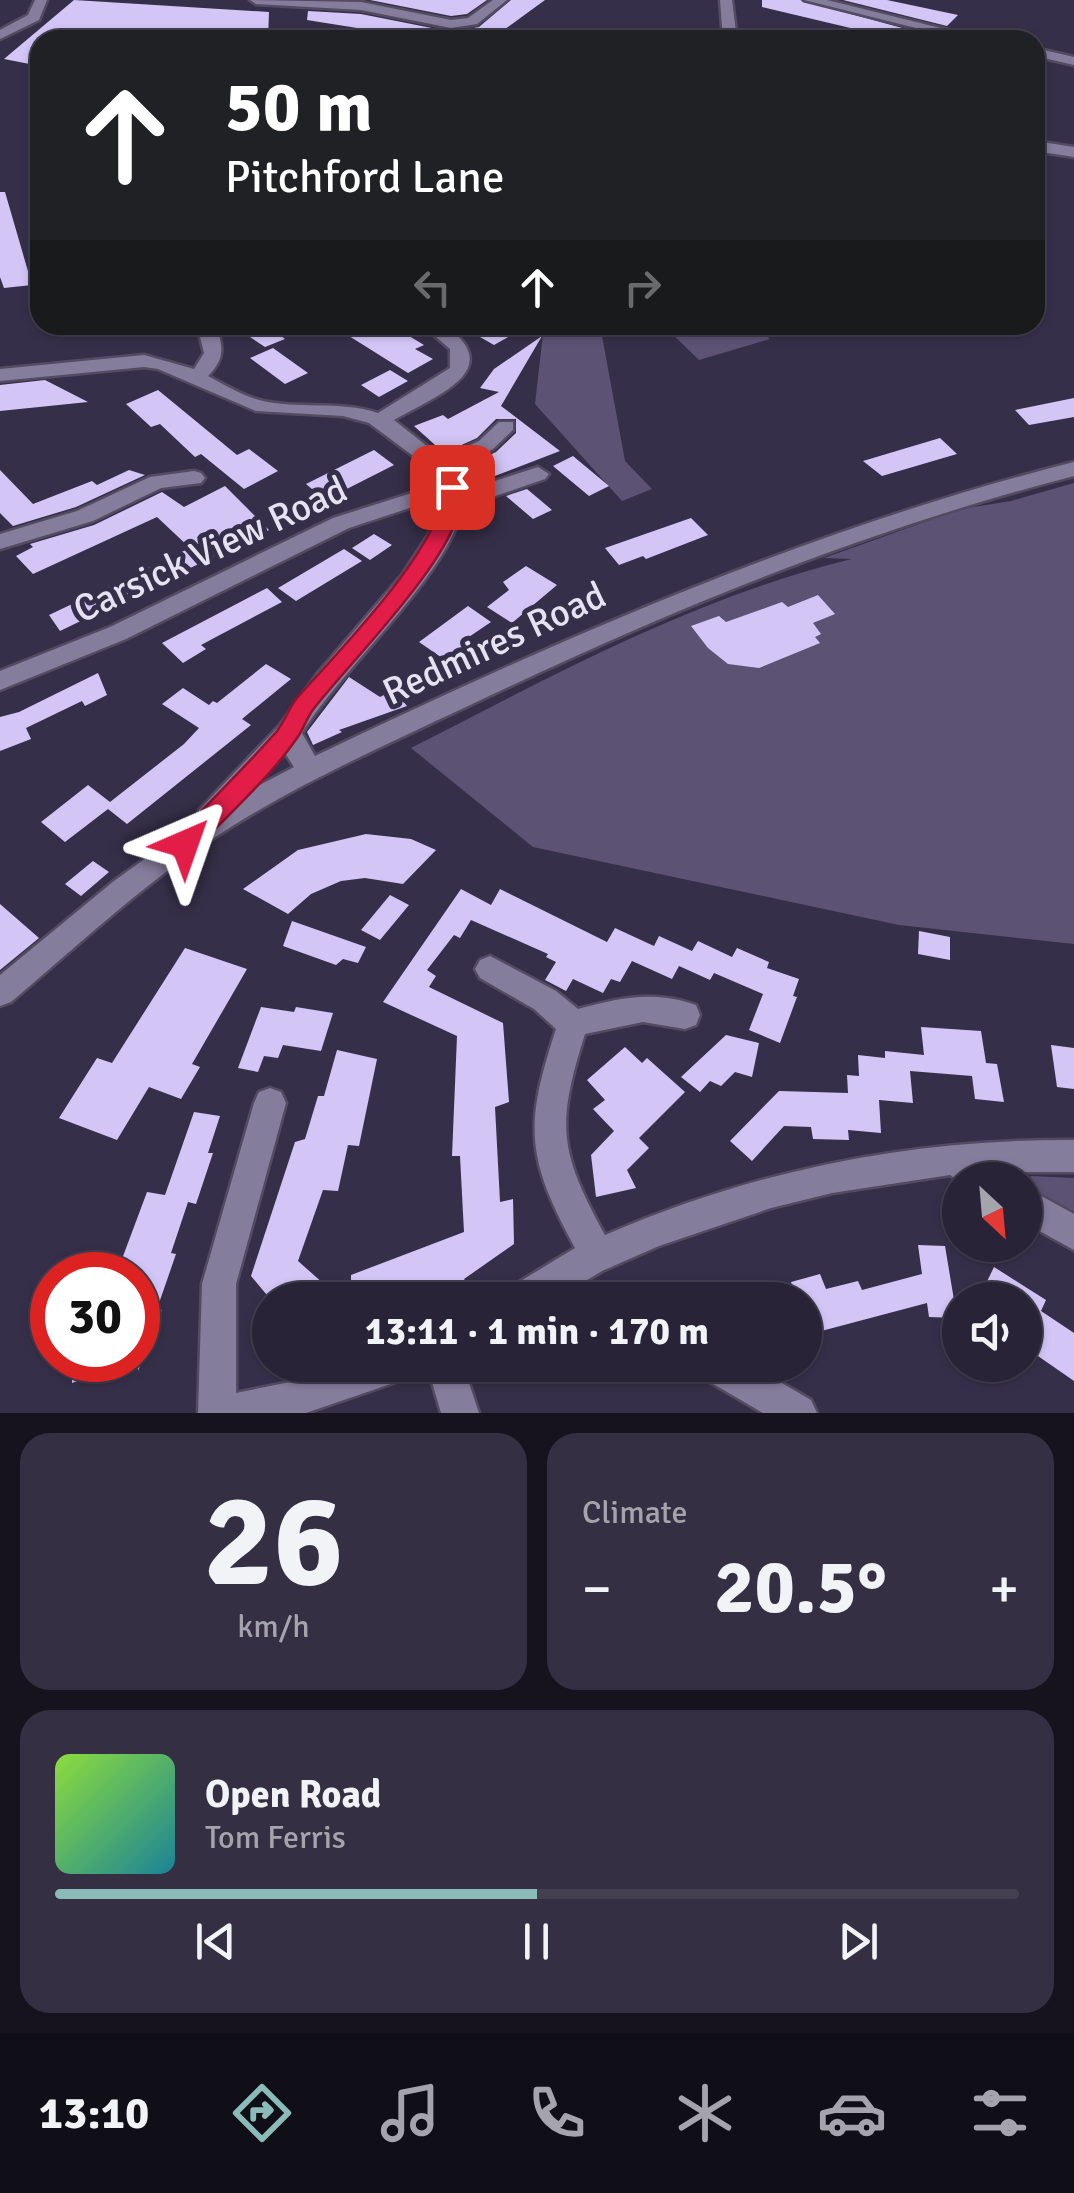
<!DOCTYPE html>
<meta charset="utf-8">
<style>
:root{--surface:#282337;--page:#342f42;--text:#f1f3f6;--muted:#a5a4ad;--line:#444052;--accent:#8bbbb9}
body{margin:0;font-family:Signika,sans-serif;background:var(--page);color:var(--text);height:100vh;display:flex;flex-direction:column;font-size:38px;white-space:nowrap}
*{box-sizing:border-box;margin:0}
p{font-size:32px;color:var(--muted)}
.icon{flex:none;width:55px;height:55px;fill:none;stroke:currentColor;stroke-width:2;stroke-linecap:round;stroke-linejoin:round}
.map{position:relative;height:1413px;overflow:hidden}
.sheet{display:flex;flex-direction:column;gap:20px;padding:20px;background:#16131e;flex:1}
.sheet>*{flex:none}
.top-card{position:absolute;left:30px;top:30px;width:1015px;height:305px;border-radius:30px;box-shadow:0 2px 8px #0004,0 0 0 2px var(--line);background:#202124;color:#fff;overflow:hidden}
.needle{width:65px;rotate:154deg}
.buttons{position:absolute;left:942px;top:1162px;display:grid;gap:20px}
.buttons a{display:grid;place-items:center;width:100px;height:100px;border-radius:50%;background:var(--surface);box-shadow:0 2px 8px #0004,0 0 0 2px var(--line);font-size:50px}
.speed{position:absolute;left:30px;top:1252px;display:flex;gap:20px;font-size:50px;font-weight:700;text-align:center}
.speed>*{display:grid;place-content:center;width:130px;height:130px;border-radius:50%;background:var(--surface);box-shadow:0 2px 8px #0004,0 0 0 2px var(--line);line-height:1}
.speed .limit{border:15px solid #d22;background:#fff;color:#111}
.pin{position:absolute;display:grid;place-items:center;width:85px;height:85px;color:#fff;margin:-42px;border-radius:20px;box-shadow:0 5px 15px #0006}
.me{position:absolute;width:110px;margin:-55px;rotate:43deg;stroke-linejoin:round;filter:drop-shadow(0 0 8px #0008)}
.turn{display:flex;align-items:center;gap:35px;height:210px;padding:0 30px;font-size:45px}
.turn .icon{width:130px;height:130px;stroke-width:2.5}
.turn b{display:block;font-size:70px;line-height:85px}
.lanes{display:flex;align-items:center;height:95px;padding:0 30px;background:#0003;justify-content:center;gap:50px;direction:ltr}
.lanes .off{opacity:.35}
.big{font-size:75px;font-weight:700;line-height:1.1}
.sheet .tile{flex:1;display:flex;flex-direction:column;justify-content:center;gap:15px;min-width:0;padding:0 35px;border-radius:30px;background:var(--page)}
.sheet .dial{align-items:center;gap:0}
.dial b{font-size:130px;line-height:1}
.song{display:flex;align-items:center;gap:30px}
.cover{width:120px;height:120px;border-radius:15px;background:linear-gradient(135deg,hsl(90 70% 55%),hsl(190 70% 35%))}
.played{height:10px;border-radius:5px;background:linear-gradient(90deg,var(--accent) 50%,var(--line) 50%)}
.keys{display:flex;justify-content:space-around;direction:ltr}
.heat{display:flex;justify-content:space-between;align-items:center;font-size:55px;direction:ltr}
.sheet .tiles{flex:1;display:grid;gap:20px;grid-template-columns:1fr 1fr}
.tile:last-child{grid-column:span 2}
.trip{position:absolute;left:252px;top:1282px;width:570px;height:100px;border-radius:50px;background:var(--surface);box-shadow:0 2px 8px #0004,0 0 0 2px var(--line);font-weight:700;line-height:100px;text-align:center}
.tab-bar{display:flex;height:160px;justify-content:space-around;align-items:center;background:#100e16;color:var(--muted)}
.tab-bar .icon{width:70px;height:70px}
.tab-bar .on{color:var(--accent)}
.tab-bar b{font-size:45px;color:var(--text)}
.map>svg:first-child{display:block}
.green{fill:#5c5374}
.building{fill:#d3c6f7}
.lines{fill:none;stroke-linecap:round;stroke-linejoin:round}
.minor-casing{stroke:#524b62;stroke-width:5}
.minor{fill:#857d9c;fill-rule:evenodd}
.route{fill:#e11d48;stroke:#92132f;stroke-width:2.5}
.labels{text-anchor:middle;stroke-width:10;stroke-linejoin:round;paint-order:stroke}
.street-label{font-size:38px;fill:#e6e2f3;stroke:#362f49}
</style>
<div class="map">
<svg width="1074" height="1413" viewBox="0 0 1074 1413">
<rect width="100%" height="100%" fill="#362f49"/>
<path class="green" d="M544 325H600L625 461 652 489 622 501 535 404Z
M663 325H755L770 339 699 360Z
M1074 483V944L899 925 533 847 411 748C554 675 695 597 852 559L824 558 961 509 1011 501Z
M1031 1176 1074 1178V1213L1034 1194 1026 1183Z"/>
<path class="building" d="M74 0 269 12 268 40H87L40 36V66L4 59Z
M370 0H487L467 14 451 16Z
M511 0H545L490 40H432L307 20 308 11 361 14 452 32 479 27Z
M762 0H800L935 37 931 40H901L762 7Z
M843 0H887L958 15 947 26Z
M0 192H5L32 285 4 288 0 277Z
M232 325H267L285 339 265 347Z
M370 325H391L424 345 415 349 433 359 408 373 349 336Z
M459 325H530L494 345Z
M542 336 501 406 560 451 479 482 463 468 496 452 516 433V419H496L477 438 444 453 414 426 443 415 448 419 499 392 480 388 494 369Z
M273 348 308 373 285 384 250 358Z
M390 370 408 381 379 397 361 385Z
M45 380 88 402 0 411V385Z
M158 390 237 455 249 449 278 471 244 489 201 454 195 457 160 424 151 427 126 404Z
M1074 398V417L1029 425 1015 410Z
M940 438 957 454 882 476 863 461Z
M374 450 394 465 325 500 306 484Z
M573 456 609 486 589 496 553 466Z
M0 470 33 504 92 481 97 485 129 470 145 475 76 507 13 526 0 513Z
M225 486 269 530 60 631 49 615 190 548 157 517 33 574 16 556 33 547 30 544 94 525 162 492 184 507Z
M527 489 552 510 533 519 506 496Z
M691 518 708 535 646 559 643 556 619 565 605 548Z
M374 534 392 545 370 560 352 548Z
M344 549 362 561 296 601 278 588Z
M526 566 557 585 512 623 487 607 509 590 503 582Z
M267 588 282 602 201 645 206 649 183 663 162 643Z
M818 595 835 614 813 623 821 634 815 637 820 643 759 668 728 664 708 648 691 626 719 616 726 622 782 602 788 607Z
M468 606 491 622 460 643 464 646 445 660 419 642Z
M266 664 291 679 242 719 251 725 127 824 108 809 65 842 41 822 88 785 110 802 184 744 199 728 162 704 183 688 209 705 213 701 217 703Z
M98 673 107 695 85 706 82 701 26 728 31 739 0 751V717L19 712Z
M349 677 380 697 394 690 407 706 339 730 342 732 313 745 307 732Z
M366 834 411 839 436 850 403 884 365 878 341 881 311 894 288 914 243 889 298 850Z
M93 861 109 872 81 896 65 884Z
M461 889 491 905 500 889 607 942 615 928 654 946 659 936 692 951 698 941 732 957 737 948 769 962 767 968 799 979 793 996 797 997 780 1043 749 1030 763 994 714 973 710 980 679 966 672 979 632 961 620 982 611 979 603 993 573 979 566 991 545 980 556 962 546 957 548 954 471 920 460 938 454 935 427 970 436 976 429 987 503 1023 509 1102 495 1107 500 1202 513 1199 514 1244 464 1279 466 1282 423 1300H351V1275L464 1232 460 1156H452L457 1036 383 1002Z
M390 895 409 905 380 940 361 930Z
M0 904 39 938 0 970Z
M292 921 366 947 358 963 343 959 336 965 283 946Z
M919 931 950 937V960L918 954Z
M185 948 247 969 192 1064 200 1067 181 1099 149 1087 117 1140 59 1118 97 1058 112 1063Z
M261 1007 294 1012 296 1007 333 1013 321 1051 283 1045 278 1058 264 1056 258 1072 238 1068Z
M921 1027 981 1031 986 1063 997 1064 1004 1102 975 1099 972 1076 910 1071 913 1103 879 1100 881 1133 848 1130 849 1140 813 1139 811 1127 784 1126 752 1161 730 1141 779 1091 848 1093 847 1075 859 1076 858 1055 885 1058V1051L924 1055Z
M726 1035 759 1043 752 1077 735 1072 721 1086 710 1081 700 1092 681 1077Z
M1051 1045 1074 1048V1089L1057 1087Z
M625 1047 642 1063 647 1058 685 1092 639 1138 649 1148 627 1170 636 1188 596 1197 591 1155 614 1131 593 1109 605 1100 587 1080Z
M337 1050 377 1059 359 1146 348 1145 338 1191 323 1190 298 1261 342 1300H271L251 1276 295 1142 305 1139 318 1096H324Z
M194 1112 220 1116 208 1153H213L196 1204 188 1202 171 1253 176 1254 157 1309 162 1310 138 1371V1275H116L147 1192 165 1195Z
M918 1245 945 1246 957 1318 929 1317 927 1303 810 1334 805 1300H797L791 1282 820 1274 826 1289 858 1281 862 1290 922 1274Z
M994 1267 1046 1300 1041 1311 1074 1333V1381L1025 1347V1300H978Z
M72 1360H129V1362L72 1383Z"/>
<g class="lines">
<g class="minor-casing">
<path id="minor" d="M35 0H47L39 20 0 39V30L28 15Z
M250 0 361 2 451 20 468 18 493 0H507L477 24 451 28 361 10 256 4Z
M720 0H732L737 40H723Z
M804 0H827L989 40H964Z
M1035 48 1074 57V65L1035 56Z
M1035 141 1074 147V157L1035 151Z
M197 325H215C224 346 225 359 208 376 225 385 241 395 259 400 298 410 339 400 378 413L450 368V349L422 325H444C510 370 433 397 394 420L442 458 479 441 499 422H513V430L493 449 453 469 464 491 538 467 549 474 545 479 463 507C447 577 343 667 302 733L315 756C561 638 809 529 1074 462V476C863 530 663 613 466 707 379 748 290 787 211 840 139 888 76 947 11 1002L0 1006V975L114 881 197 821 199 810 280 725 318 673 402 575 438 520 443 497 349 528 126 639 0 690V671L110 627 333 518 440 484 424 464 369 423 343 416 256 411 158 369 144 367 0 381V369L144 355 194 369 204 353ZM285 753 294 767 252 789Z
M194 471 201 473 205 478 201 483 161 488 93 521 0 549V534L77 511 150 477Z
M490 956 556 991 578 1009C619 998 654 990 696 1005L700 1015 696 1025 685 1029 643 1022 585 1034C556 1126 559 1151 605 1235 755 1170 910 1139 1074 1140V1172H1000L1004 1180 960 1182 950 1175 832 1193 771 1208 659 1246 602 1271 554 1300H503L509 1288 575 1248C526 1157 524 1127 556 1029L534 1009 480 978 475 969 480 960Z
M270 1088 281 1092 286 1103 236 1284V1393L290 1382 340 1365H413L408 1378 306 1413H198L202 1284 254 1103 259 1092Z
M1025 1187 1074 1214V1250L1025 1223Z
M427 1365H463L479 1413H441Z
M698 1365H751L811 1400 817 1413H763L703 1378Z"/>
</g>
<use href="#minor" class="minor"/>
</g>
<path class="route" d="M452 481 462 487C471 545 347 664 312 711 306 720 303 730 297 738 269 779 227 815 194 851H176L173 844 176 837C210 802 245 767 277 731 285 721 289 708 297 698 333 657 450 539 442 487Z"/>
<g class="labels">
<g class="street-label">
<text transform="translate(210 549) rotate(-25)" y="13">Carsick View Road</text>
<text transform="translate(494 643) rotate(-25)" y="13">Redmires Road</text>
</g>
</g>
</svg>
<div class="buttons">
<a><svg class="needle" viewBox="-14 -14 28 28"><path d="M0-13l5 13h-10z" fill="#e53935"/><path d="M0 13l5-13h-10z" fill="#a5a4ad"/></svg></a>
<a><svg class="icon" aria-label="sound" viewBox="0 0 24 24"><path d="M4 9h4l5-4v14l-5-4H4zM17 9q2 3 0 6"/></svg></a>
</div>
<div class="speed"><div class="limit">30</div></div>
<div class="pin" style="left:452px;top:487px;background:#d93025"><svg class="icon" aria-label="arrive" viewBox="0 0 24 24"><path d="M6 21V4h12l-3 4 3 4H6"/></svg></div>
<svg class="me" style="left:185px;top:844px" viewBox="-20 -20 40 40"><path d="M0-17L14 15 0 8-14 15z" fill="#e11d48" stroke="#fff" stroke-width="4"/></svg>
<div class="trip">13:11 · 1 min · 170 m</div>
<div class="top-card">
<div class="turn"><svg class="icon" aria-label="ahead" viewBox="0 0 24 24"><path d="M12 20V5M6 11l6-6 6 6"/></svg><div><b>50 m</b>Pitchford Lane</div></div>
<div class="lanes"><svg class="icon off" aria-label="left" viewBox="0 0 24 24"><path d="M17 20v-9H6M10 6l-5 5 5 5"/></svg><svg class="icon" aria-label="ahead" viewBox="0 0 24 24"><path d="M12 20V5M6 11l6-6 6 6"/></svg><svg class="icon off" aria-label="right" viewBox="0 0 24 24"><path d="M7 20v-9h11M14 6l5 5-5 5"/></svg></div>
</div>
</div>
<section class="sheet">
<div class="tiles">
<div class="tile dial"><b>26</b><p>km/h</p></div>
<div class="tile"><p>Climate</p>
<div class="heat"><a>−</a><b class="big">20.5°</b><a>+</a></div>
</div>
<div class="tile">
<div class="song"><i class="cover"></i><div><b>Open Road</b><p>Tom Ferris</p></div></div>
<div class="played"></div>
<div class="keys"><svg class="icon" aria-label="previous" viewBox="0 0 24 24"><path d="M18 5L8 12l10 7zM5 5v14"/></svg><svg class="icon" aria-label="pause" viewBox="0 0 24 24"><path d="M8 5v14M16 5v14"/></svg><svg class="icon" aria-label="next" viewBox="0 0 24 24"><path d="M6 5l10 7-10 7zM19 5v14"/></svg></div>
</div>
</div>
</section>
<nav class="tab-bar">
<b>13:10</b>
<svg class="icon on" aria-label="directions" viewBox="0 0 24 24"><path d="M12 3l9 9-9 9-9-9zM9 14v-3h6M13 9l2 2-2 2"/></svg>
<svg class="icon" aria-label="music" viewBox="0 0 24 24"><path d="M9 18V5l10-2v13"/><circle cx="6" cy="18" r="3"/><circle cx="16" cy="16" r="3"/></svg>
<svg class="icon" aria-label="phone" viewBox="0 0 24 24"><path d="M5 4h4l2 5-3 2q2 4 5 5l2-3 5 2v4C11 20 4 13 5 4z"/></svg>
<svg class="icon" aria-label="climate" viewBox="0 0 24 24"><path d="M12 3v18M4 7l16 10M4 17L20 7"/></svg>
<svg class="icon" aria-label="car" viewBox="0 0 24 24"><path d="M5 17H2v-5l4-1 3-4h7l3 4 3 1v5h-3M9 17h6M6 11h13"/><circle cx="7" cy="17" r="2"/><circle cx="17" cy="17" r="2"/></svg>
<svg class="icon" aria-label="filters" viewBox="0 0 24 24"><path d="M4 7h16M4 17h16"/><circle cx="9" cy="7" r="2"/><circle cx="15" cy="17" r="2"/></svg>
</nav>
